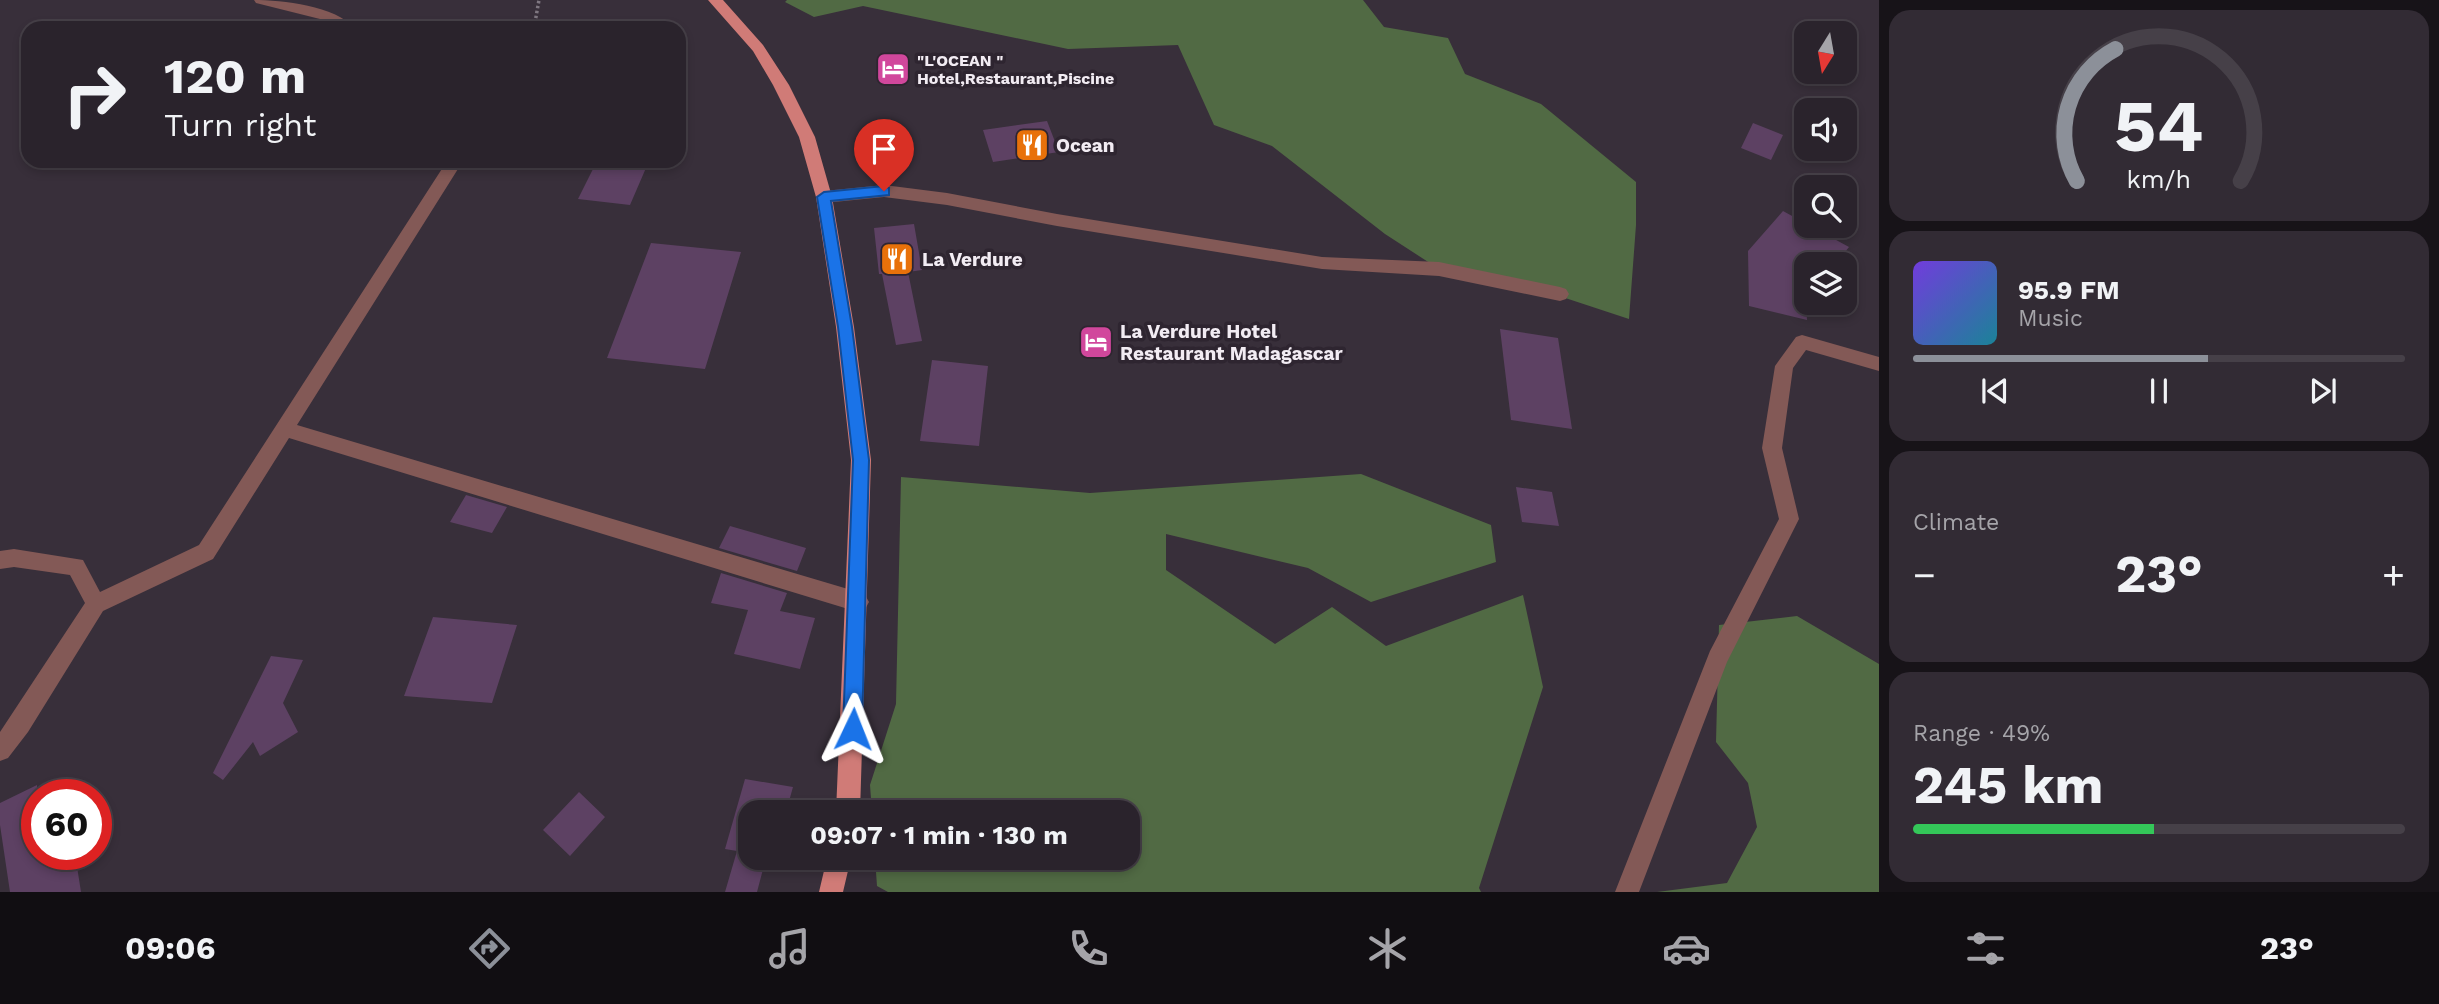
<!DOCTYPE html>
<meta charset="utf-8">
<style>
:root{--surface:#2a232c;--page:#322b34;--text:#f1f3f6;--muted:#a5a4a9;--line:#464048;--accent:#8c9099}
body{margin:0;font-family:"Work Sans",sans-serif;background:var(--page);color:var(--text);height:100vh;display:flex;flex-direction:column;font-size:26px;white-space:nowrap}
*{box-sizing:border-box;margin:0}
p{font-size:23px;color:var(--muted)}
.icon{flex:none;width:38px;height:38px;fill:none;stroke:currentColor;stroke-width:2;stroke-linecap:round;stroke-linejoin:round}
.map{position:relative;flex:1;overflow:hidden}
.details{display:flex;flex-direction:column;gap:10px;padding:10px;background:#171318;width:560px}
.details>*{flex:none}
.guide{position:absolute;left:21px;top:21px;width:665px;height:147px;border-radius:21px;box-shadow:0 4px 10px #0003,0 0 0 2px var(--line);background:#2a232c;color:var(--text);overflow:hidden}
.needle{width:46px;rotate:191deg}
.tools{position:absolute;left:1794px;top:21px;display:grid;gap:14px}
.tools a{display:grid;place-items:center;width:63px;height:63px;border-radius:14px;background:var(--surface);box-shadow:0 4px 10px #0003,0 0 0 2px var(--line);font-size:35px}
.speed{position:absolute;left:21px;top:779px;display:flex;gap:14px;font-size:35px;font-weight:700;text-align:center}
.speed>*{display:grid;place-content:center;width:91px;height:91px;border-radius:50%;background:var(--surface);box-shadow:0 4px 10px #0003,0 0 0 2px var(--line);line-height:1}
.speed .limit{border:10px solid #d22;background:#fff;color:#111}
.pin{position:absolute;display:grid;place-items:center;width:60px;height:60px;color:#fff;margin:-72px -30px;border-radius:50% 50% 50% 0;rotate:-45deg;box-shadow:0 0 7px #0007}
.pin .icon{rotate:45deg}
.me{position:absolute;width:77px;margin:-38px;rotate:2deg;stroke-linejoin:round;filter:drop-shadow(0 0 5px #0008)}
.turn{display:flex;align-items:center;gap:24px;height:147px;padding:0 28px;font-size:32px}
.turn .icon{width:91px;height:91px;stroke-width:2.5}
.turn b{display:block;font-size:49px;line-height:60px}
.big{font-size:52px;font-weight:700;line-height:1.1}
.details .widget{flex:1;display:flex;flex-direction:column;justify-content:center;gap:10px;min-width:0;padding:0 24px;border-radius:21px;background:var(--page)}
.details .dial{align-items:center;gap:0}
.dial svg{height:182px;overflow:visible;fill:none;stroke:var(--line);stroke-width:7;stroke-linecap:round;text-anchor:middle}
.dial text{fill:var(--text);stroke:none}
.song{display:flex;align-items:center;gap:21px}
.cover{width:84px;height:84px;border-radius:10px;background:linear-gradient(135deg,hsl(260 70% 55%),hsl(190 70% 35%))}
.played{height:7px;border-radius:4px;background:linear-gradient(90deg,var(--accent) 60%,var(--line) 60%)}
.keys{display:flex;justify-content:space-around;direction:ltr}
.heat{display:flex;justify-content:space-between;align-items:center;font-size:38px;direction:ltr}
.charge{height:10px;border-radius:5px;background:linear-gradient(90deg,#34c759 49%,var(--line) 0)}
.trip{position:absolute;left:738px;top:800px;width:402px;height:70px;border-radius:21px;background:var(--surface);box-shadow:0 4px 10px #0003,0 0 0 2px var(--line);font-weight:700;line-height:70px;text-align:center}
.dock{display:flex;height:112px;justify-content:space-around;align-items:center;background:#110e12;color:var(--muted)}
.dock .icon{width:49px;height:49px}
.dock .on{color:var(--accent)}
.dock b{font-size:32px;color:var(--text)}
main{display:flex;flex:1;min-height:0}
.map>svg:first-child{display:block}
.forest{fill:#516a44}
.building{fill:#5d4163}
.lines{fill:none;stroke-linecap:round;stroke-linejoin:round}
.path{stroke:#7f7781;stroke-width:3.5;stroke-dasharray:2.5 2.5;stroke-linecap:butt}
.minor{fill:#835956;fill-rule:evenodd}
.primary{fill:#d07b77;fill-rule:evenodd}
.route{fill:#1a73e8;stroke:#114b97;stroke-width:2}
.labels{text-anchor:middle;stroke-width:7;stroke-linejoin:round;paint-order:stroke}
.far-poi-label{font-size:16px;font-weight:bold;fill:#f2ecf3;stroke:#2e2530;text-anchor:start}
.poi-label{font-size:19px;font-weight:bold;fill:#f2ecf3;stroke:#2e2530;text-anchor:start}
</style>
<main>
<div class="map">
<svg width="1879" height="892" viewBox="0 0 1879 892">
<rect width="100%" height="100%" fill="#382f3a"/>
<path class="forest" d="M787 0H1363L1384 27 1448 38 1465 74 1541 104 1636 182V225L1629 319 1538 289 1439 269 1385 234 1272 146 1214 125 1178 45 1068 49 863 6 814 17 785 2Z
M1361 474 1491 525 1496 562 1371 602 1308 568 1166 534V570L1275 644 1332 607 1386 646 1523 595 1543 687 1479 888 1481 892H888L877 886 875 858H1129V812H872L870 785 896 704 901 477 1090 493Z
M1797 616 1879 664V892H1657L1727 883 1757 827 1748 783 1716 742 1719 625Z"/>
<path class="building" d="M1047 121 1059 152 993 162 983 130Z
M1753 123 1783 135 1771 160 1741 148Z
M597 161H649L630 205 578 199Z
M1783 211 1849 247 1835 264H1803L1807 320 1749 306 1748 251Z
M914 224 922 270 908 272 922 341 896 345 882 274H879L874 228Z
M651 243 741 252 705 369 607 358Z
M1500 329 1558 338 1572 429 1511 420Z
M932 360 988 366 979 446 920 441Z
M1516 487 1552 492 1559 526 1522 522Z
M466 495 507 507 492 533 450 522Z
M730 526 806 548 797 571 719 548Z
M721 573 787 593 780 611 815 618 800 669 734 654 748 610 711 603Z
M433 617 517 625 492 703 404 696Z
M271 656 303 660 283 703 298 732 260 756 253 742 223 780 213 773Z
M745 779 793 787 786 812H751V858H766L757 892H725L737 851 725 849Z
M37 785V854H75L81 892H10L0 825V803Z
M579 792 605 817 570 856 543 830Z"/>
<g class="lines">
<path class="path" d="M534 28 539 0"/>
<path class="minor" d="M254 0C282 0 336 6 354 28H337L328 21 256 3Z
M447 161H463L297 425 858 592 865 595 869 602 865 609 858 612 289 438 213 559 103 611 28 732 8 758 0 761V732L85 603 70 575 14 567 0 569V551L14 549 83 560 100 592 199 545Z
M884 185 947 193 1057 214 1322 257 1439 262 1560 287 1566 289 1569 294 1566 299 1560 301 1439 276 1322 269 1057 226 947 205 884 197 824 203 816 197 824 191Z
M1802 335 1879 357V371L1806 350 1793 368 1782 448 1799 519 1727 662 1639 892H1615L1710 651 1779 519 1762 448 1775 366 1796 337Z"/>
<path class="primary" d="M708 0H723L763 45 789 85 815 137 832 197 854 327 871 460 860 812H836L851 460 836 327 816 197 799 137 773 85 753 51Z
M827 858H851L843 892H819Z"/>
</g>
<path class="route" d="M884 186 889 188V195L831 201 852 327 869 460 862 729 859 736 853 738 846 736 843 729 853 460 838 327 817 197 824 192Z"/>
<defs>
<g id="hotel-square" transform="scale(1.75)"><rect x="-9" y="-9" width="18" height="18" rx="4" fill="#d1479c" stroke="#2e2530"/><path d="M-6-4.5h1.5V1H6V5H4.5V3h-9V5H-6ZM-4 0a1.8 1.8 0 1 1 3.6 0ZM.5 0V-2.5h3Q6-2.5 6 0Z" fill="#fff"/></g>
<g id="restaurant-square" transform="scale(1.75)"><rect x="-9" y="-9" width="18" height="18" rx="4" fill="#e8710a" stroke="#2e2530"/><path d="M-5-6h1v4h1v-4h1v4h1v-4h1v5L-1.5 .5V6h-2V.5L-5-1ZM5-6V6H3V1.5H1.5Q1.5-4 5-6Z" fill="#fff"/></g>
</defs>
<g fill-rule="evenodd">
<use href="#hotel-square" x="893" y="69"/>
<use href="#restaurant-square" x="1032" y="145"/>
<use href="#restaurant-square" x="897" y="259"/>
<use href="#hotel-square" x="1096" y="342"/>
</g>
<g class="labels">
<g class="far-poi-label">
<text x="917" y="66">"L'OCEAN "<tspan x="917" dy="18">Hotel,Restaurant,Piscine</tspan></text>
</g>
<g class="poi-label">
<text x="1056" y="152">Ocean</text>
<text x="922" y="266">La Verdure</text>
<text x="1120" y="338">La Verdure Hotel<tspan x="1120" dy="22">Restaurant Madagascar</tspan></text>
</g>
</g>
</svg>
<div class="tools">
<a><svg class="needle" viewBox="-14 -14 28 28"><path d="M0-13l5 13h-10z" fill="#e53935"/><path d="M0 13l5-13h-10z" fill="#a5a4a9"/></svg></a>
<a><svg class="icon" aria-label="sound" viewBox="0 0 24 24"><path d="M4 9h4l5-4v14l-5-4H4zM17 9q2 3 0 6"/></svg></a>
<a><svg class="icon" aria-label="search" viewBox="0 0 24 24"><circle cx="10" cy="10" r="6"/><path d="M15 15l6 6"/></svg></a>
<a><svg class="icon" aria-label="layers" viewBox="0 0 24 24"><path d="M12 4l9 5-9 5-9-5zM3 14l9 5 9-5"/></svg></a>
</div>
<div class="speed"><div class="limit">60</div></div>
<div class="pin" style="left:884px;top:191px;background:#d93025"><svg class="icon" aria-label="arrive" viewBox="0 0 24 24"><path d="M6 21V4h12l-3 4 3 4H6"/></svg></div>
<svg class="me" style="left:853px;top:729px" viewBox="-20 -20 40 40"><path d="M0-17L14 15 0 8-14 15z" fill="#1a73e8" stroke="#fff" stroke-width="4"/></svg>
<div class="trip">09:07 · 1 min · 130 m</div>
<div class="guide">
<div class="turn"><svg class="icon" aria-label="right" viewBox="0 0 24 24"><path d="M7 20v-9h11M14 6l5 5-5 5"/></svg><div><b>120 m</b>Turn right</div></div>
</div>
</div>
<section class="details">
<div class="widget dial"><svg viewBox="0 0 100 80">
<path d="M14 69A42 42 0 1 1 86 69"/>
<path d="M14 69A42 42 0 0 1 31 11" stroke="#8c9099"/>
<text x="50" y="56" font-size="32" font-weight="700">54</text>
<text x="50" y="72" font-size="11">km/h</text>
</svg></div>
<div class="widget">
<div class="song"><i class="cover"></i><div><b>95.9 FM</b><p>Music</p></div></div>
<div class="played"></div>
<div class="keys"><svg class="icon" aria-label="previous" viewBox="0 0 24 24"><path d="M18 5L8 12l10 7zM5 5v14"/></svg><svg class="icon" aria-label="pause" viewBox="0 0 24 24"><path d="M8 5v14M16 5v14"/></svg><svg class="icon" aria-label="next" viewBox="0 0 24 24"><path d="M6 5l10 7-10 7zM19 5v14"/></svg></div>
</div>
<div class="widget"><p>Climate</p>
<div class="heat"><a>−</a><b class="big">23°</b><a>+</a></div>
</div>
<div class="widget"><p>Range · 49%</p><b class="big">245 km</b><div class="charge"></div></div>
</section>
</main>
<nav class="dock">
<b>09:06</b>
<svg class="icon on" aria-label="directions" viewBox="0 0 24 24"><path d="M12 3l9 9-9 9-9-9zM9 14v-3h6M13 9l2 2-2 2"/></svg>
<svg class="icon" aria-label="music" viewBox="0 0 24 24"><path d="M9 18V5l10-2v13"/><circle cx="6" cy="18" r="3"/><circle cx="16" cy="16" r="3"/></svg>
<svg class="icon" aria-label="phone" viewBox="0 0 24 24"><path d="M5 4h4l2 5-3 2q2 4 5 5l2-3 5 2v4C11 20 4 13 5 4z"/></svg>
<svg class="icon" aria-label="climate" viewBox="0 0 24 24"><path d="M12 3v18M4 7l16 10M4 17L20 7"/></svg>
<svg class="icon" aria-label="car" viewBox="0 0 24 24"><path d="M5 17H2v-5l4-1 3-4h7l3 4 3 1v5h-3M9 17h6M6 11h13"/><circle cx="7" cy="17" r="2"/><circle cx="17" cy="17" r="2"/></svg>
<svg class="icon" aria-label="filters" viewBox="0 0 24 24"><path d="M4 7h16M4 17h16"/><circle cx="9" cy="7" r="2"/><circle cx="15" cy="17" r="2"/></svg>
<b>23°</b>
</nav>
